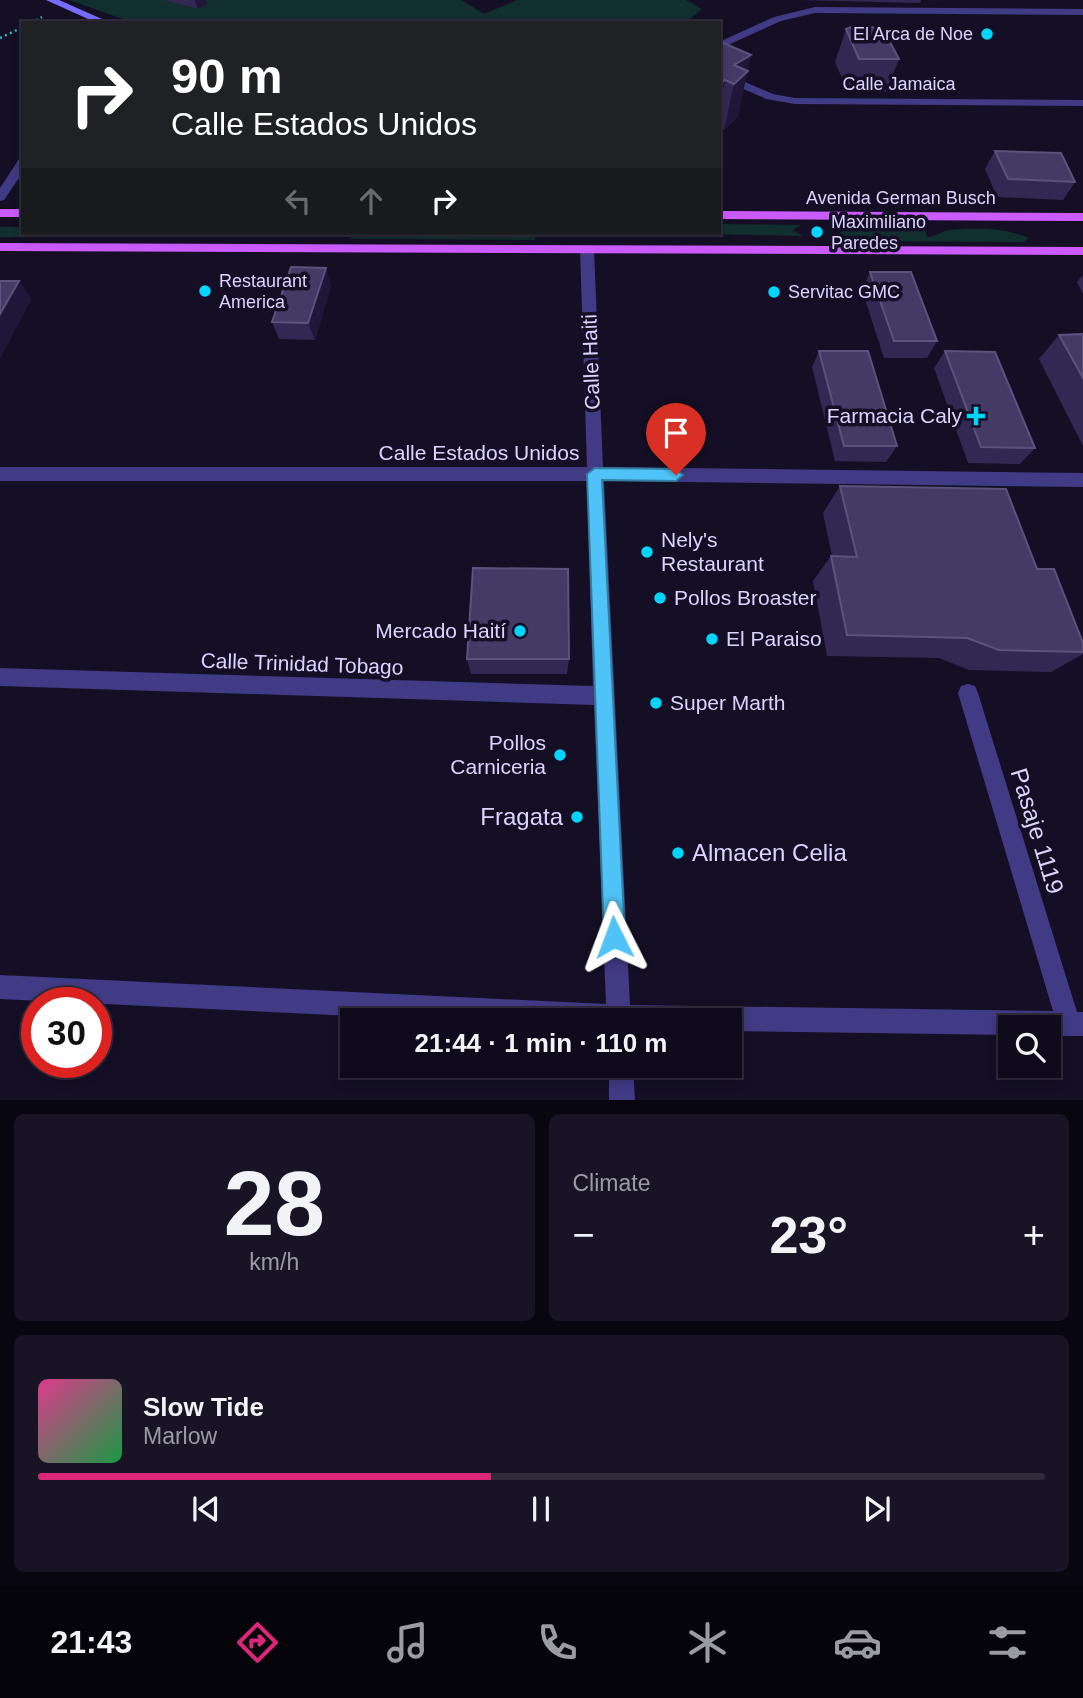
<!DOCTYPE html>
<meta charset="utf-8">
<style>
:root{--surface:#0f0b1c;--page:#181425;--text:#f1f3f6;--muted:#9b9ba3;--line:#2f2b3b;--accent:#db2777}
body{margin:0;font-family:Arial,sans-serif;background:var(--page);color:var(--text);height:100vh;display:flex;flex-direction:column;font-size:26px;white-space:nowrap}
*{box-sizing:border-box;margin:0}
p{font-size:23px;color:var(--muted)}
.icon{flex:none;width:38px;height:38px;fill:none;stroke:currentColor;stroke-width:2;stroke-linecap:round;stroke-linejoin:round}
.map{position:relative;height:1100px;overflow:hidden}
.side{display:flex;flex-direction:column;gap:14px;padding:14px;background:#08060f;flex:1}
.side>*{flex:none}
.guide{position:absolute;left:21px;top:21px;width:700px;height:214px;border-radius:0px;box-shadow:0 4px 10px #0003,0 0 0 2px var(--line);background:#202124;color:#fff;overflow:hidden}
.buttons{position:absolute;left:998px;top:1015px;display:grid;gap:14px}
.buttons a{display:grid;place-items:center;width:63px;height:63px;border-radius:0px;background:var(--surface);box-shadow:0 4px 10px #0003,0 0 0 2px var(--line);font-size:35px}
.speed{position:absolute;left:21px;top:987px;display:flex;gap:14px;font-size:35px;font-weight:700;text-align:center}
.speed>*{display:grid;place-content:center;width:91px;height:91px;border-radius:50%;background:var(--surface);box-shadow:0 4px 10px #0003,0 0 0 2px var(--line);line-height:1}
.speed .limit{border:10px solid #d22;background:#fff;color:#111}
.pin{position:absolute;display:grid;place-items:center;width:60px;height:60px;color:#fff;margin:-72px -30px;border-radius:50% 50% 50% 0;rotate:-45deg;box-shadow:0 0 7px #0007}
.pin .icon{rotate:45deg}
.me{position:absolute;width:77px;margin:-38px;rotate:357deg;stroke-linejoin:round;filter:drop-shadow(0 0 5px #0008)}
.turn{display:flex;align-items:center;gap:24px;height:147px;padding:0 35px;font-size:32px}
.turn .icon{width:91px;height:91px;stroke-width:2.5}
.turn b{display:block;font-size:49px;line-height:60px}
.lanes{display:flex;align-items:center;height:66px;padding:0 35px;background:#0003;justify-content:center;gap:35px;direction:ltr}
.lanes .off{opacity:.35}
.big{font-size:52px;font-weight:700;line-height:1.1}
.side .tile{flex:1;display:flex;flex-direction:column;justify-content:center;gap:10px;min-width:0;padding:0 24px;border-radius:10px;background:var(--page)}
.side .dial{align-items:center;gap:0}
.dial b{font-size:91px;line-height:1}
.song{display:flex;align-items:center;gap:21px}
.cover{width:84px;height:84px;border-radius:10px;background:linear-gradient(135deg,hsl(330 70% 55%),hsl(140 70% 35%))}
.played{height:7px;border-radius:4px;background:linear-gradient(90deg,var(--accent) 45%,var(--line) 45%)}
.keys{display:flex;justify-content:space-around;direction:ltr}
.heat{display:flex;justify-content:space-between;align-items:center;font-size:38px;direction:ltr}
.side .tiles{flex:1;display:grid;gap:14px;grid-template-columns:1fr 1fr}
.tile:last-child{grid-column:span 2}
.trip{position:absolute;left:340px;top:1008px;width:402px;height:70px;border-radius:0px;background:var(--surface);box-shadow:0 4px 10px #0003,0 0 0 2px var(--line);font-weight:700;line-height:70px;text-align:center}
.tabs{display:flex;height:112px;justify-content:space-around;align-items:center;background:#06040b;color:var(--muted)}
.tabs .icon{width:49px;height:49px}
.tabs .active{color:var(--accent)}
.tabs b{font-size:32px;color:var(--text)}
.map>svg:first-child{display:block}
.green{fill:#122f2f}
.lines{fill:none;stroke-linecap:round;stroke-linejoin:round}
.path{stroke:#2fb7b7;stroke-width:2.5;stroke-dasharray:2 3.5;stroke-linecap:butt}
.lane{fill:#413a84;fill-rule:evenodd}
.street{fill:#413a84;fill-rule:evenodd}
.secondary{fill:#786bfe;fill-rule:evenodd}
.primary{fill:#cb5bfe;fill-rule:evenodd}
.wall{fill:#332853}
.shaded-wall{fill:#1f1639}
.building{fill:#453a65;stroke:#5c527e;stroke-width:2}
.route{fill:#4fc3f7;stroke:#337fa1;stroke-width:2}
.poi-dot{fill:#01d5fd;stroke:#140f25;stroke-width:2.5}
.labels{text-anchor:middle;stroke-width:7;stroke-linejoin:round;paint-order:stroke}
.far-poi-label{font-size:18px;fill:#dbd4ff;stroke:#140f25;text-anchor:start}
.far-street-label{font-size:18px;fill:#dbd4ff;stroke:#140f25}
.street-label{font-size:21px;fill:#dbd4ff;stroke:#140f25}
.poi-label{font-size:21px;fill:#dbd4ff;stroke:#140f25;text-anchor:start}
.near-poi-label{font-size:24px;fill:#dbd4ff;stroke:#140f25;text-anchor:end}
.near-street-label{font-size:24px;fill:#dbd4ff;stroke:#140f25}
</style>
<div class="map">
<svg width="1083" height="1100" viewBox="0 0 1083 1100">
<rect width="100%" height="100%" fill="#140f25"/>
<path class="green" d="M69 0H461L484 14 517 0H686L702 9 685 23H134Z
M719 224 800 225 793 230 803 236 635 233H719Z
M0 227H23V233H87L81 237H0Z
M843 230H925L927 237C936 237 941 231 949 230 974 227 1006 228 1029 238L1024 242 828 241Z
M360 233H542L536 235 535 240 349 239Z"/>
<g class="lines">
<path class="path" d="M31 23 42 17
M0 38 23 27"/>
<path class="lane" d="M23 158V172L4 200 0 201V188L19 159Z"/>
<path class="street" d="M815 7 1083 9V15L815 13 781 21 719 49V42L774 17Z
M719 71 773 94 795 98 1083 100V106L795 104 766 99 719 78Z
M587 245 594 249 603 467 1083 473V487L604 481 630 1005 1053 1011 958 693 961 686 968 684 975 686 978 693 1077 1012H1083V1036H1048V1027H1010V1035L730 1031V1020H436L0 999V975L606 1004 594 705 0 686V668L593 686 587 481H0V467H587L580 249Z
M609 1066H633L635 1100H609Z"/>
<path class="secondary" d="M46 0H59L111 23H97Z"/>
<path class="primary" d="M0 209H23V217H0Z
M719 211 1083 213V221L719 219Z
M0 243 1083 247V255L0 251Z"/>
</g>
<path class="wall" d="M164 0H206L207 3 198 9Z
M799 0H921L920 3Z
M846 29 899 59 886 92H848L835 62Z
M719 41 747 71 738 116 724 130 719 127Z
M995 151 1075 182 1063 200 997 197 985 169Z
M870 272 937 341 927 358H884L862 290Z
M1083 275V294L1077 282Z
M331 286 315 340 279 339 272 322Z
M1083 334V446L1039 359 1059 335Z
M819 351 897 446 886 462 835 461 812 367Z
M945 351 1035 448 1020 464 968 463 934 368Z
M840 486 1037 569 1083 643V654L1051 672 969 670 939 658 827 656 813 581 831 556H832L823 513Z
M467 659H569L567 674H471Z"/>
<path class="shaded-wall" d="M195 0H206L207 3 198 9Z
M751 55 738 116 724 130 734 84V65Z
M725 80 719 107V84Z
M326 268 331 286 315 340 308 323Z
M19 281 32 298 0 359V314Z"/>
<path class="building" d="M856 25 883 29 899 59H859L846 29Z
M719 41 751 55 734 65 748 71 734 84 725 80 719 84Z
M995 151 1061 153 1075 182 1008 179Z
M291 267 326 268 308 323 272 322Z
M870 272H911L937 341H894Z
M0 281H19L0 314Z
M1083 334V378L1059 335Z
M819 351H868L897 446H844Z
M945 351 995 352 1035 448 981 447Z
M840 486 1006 489 1037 569H1054L1083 643V652L999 650 967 638 847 635 831 556 857 557Z
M473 568 568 569 569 659H467Z"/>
<path class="route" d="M595 468 676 469 683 475 676 481 602 480 625 937 622 944 614 947 607 944 604 937 587 474Z"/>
<g class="poi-dot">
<circle cx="987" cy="34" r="7"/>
<circle cx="817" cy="232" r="7"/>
<circle cx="205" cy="291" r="7"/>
<circle cx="774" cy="292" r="7"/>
<path d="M972.5 405.5h7v7h7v7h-7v7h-7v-7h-7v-7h7z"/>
<circle cx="647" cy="552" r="7"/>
<circle cx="660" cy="598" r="7"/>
<circle cx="520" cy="631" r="7"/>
<circle cx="712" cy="639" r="7"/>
<circle cx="656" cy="703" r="7"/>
<circle cx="560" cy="755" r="7"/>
<circle cx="577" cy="817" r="7"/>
<circle cx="678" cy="853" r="7"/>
</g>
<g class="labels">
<g class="far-poi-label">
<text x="973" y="40" text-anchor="end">El Arca de Noe</text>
<text x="831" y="228">Maximiliano<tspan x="831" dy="21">Paredes</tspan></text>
<text x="219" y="287">Restaurant<tspan x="219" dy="21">America</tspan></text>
<text x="788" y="298">Servitac GMC</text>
</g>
<g class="far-street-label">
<text x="899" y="90">Calle Jamaica</text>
<text x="901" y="204">Avenida German Busch</text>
</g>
<g class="street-label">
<text transform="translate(591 362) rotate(-92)" y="7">Calle Haiti</text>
<text x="479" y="460">Calle Estados Unidos</text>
<text transform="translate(302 664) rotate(2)" y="7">Calle Trinidad Tobago</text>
</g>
<g class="poi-label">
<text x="962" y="423" text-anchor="end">Farmacia Caly</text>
<text x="661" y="547">Nely's<tspan x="661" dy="24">Restaurant</tspan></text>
<text x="674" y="605">Pollos Broaster</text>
<text x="506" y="638" text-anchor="end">Mercado Haití</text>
<text x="726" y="646">El Paraiso</text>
<text x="670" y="710">Super Marth</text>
<text x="546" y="750" text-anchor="end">Pollos<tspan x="546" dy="24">Carniceria</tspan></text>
</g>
<g class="near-poi-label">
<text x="563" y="825">Fragata</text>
<text x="692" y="861" text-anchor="start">Almacen Celia</text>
</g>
<g class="near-street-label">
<text transform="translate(1037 831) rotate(73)" y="8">Pasaje 1119</text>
</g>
</g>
</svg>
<div class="buttons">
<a><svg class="icon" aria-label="search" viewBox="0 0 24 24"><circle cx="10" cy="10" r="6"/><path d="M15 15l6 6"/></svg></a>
</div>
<div class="speed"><div class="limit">30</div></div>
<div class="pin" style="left:676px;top:475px;background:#d93025"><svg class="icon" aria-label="arrive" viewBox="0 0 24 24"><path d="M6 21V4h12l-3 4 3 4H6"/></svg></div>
<svg class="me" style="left:614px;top:937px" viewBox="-20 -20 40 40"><path d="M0-17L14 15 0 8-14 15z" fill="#4fc3f7" stroke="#fff" stroke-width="4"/></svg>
<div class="trip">21:44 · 1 min · 110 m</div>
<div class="guide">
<div class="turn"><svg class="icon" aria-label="right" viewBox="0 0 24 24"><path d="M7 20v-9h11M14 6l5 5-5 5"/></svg><div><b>90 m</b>Calle Estados Unidos</div></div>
<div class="lanes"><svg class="icon off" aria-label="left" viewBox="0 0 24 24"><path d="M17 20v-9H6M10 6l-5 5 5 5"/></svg><svg class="icon off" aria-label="ahead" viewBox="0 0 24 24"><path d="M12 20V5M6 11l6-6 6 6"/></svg><svg class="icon" aria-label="right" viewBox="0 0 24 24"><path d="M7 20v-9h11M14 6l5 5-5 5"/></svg></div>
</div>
</div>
<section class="side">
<div class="tiles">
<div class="tile dial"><b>28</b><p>km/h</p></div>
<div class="tile"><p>Climate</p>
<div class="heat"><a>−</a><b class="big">23°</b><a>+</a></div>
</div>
<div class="tile">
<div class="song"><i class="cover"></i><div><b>Slow Tide</b><p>Marlow</p></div></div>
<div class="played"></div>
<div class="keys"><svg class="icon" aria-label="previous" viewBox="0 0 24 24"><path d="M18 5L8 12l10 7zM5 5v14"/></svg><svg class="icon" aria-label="pause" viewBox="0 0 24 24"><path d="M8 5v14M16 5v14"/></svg><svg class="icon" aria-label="next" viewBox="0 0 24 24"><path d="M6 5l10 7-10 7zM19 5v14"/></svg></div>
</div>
</div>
</section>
<nav class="tabs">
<b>21:43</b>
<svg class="icon active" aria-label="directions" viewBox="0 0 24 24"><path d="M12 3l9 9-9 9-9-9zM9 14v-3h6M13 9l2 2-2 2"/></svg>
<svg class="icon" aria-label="music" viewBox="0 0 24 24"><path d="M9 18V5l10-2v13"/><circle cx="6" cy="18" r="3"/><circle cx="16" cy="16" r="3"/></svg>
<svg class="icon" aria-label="phone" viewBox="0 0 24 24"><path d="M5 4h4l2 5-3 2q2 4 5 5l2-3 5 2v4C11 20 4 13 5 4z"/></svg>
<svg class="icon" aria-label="climate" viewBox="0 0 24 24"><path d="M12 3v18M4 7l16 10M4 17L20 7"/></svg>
<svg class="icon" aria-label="car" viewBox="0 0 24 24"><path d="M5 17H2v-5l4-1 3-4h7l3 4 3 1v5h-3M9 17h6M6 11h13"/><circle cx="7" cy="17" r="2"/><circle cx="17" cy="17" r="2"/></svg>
<svg class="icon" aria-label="filters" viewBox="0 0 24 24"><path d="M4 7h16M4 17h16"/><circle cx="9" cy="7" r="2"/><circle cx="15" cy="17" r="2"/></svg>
</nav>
